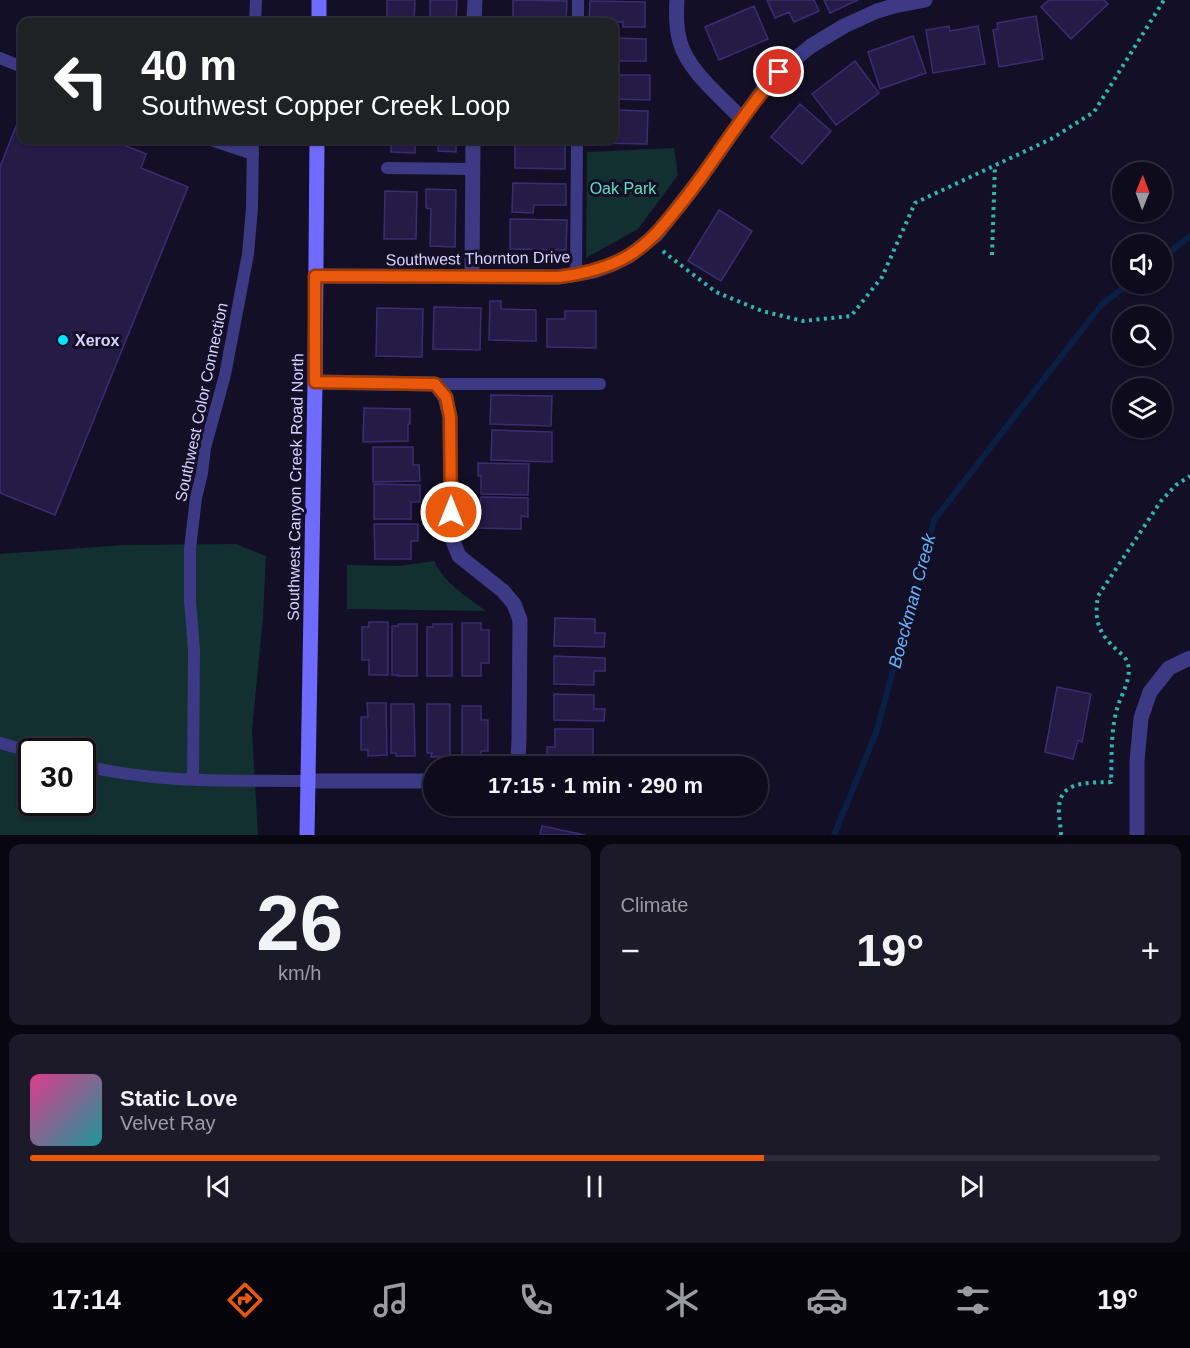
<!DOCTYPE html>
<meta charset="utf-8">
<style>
:root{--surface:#0e0b1c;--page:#1c1929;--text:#f1f3f6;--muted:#9b9ba3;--line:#2e2b3b;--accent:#ea580c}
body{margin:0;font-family:Arial,sans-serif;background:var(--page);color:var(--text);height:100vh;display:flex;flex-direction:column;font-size:22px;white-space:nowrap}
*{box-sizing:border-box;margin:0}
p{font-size:20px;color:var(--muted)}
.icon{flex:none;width:33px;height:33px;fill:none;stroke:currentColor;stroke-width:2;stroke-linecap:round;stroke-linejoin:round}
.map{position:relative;height:835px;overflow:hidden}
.details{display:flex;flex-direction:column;gap:9px;padding:9px;background:#08060f;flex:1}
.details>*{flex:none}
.hud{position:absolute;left:18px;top:18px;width:600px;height:126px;border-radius:12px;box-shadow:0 2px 4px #0004,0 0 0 2px var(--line);background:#202124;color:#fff;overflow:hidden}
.needle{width:39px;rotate:1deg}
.controls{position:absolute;left:1112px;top:162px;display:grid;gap:12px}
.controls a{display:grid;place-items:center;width:60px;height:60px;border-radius:50%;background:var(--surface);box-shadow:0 2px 4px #0004,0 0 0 2px var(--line);font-size:30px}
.speed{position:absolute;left:18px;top:738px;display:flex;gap:12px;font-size:30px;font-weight:700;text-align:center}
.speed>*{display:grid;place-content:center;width:78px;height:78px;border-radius:50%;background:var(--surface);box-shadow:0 2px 4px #0004,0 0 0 2px var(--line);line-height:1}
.speed .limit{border:3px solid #111;border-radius:9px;background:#fff;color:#111}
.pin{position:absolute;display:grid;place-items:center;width:51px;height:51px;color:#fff;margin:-26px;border:3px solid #fff;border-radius:50%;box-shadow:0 2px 6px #0007}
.me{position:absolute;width:66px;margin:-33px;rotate:0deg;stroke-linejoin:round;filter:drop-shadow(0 0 4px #0008)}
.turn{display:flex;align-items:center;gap:21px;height:126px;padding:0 24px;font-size:27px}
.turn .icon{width:78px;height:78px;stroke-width:2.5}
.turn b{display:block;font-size:42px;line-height:51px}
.big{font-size:45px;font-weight:800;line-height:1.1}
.details .card{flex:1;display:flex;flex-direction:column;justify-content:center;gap:9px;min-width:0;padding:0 21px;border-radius:12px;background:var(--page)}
.details .dial{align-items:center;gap:0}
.dial b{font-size:78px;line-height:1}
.song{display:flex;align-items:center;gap:18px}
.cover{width:72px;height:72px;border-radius:9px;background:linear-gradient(135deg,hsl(330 70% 55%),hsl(180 70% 35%))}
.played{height:6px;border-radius:3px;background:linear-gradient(90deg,var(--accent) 65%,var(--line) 65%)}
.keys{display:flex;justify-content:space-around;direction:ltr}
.heat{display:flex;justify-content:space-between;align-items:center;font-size:33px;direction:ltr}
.details .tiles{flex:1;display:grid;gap:9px;grid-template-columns:1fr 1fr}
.card:last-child{grid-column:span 2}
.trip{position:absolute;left:423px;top:756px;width:345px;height:60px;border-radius:30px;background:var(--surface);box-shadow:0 2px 4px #0004,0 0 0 2px var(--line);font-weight:800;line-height:60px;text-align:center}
.tab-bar{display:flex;height:96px;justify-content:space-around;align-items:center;background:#06040b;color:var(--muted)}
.tab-bar .icon{width:42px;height:42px}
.tab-bar .current{color:var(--accent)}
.tab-bar b{font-size:27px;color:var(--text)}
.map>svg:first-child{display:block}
.green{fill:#12302f;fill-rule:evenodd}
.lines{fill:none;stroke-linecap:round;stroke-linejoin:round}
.stream{stroke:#0a1f44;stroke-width:6}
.building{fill:#241b47;stroke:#3b2d73;stroke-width:1.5}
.path{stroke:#2fb8b0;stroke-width:4;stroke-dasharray:3 4.5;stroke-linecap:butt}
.lane{stroke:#3d3a85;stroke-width:12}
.street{stroke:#3d3a85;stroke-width:15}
.secondary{stroke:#6f6bff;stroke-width:15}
.route-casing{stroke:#983908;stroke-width:15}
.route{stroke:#ea580c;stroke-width:10}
.poi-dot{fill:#00e5ff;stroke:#130f26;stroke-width:2}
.labels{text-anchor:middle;stroke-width:6;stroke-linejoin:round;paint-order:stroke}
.park-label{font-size:16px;fill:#5fe0c0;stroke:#130f26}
.street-label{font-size:16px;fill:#d9d4ff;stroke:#130f26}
.poi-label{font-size:16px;font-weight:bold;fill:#d9d4ff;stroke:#130f26;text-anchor:start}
.water-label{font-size:18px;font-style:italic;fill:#62b6ff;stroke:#130f26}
</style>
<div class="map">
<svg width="1190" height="835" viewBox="0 0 1190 835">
<rect width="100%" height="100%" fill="#130f26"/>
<path class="green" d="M674 148 678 175 638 229 586 258 587 152Z
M236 544 266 556 263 617 252 731 258 835H0V554L124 545ZM32 752H82V802H32Z
M434 561C445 584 466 596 486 611L347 609V565L399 566Z"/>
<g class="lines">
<path class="stream" d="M1161 259 1190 236
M834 835 876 733 934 520 1102 304 1129 284"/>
</g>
<path class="building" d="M387 0H415L414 22H387Z
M430 0H457L456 22H430Z
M513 0 567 1 566 22H513Z
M767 0H814L819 11 794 22 789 12 775 18Z
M824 0H858L830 13Z
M1049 0H1104L1108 4 1071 39 1041 7Z
M590 1 645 2V27H623V22L589 21Z
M754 6 768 39 719 60 705 27Z
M1036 16 1043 59 999 67 993 30 998 29 997 23Z
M949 26 950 31 978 26 985 64 933 73 926 30Z
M913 36 926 73 880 89 868 52Z
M614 38 646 39V61H614Z
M855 61 879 93 836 125 812 94Z
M614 75H650V100L614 99Z
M800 104 831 131 802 164 771 137Z
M614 110 648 111 647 144 590 143V140H614Z
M22 111V140H111L146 154 141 168 188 187 55 515 0 493V167Z
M391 140H415V153L391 152Z
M438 140H456V152L438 151Z
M515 145H565V169L515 168Z
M513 183 566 184V205H534L533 213 512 212Z
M426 189 456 190 455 247 430 246 431 209 426 208Z
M385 191 417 192 416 239H384Z
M719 210 752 231 721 281 688 261Z
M510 219 567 220 566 250 510 249Z
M490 301H501V309L536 310V341L489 340Z
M434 307 481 308 480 350 433 349Z
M377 308 423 309 422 357 376 356Z
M565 311H596V348L547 347V319H565Z
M491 395 552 396 551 426 490 424Z
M364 408 410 409V424H408V441L363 442Z
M492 430 552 432V462L491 460Z
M373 447H413V465H419L420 481 373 482Z
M478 463 529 464 528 495 481 494V476H478Z
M374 484 420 485V502H411V519H374Z
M481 497 528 498V517L521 516V529L477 528V515H480Z
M374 524H418V541H411V559H375Z
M555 618 595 619V633H605L604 647 554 646Z
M369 622H388V675H369V660H362V627H369Z
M462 623H481V630H489V663H481V676H462Z
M398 624H417V676H398V675H392V626H398Z
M433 624H452V676H427V627H433Z
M554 656 605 658V671H594V685L554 684Z
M1057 687 1091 694 1082 742 1078 740 1073 759 1045 752Z
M554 694 594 695V709H605L604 721 554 720Z
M367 703H386L387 755 368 756V750H361V717H368Z
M391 704H414L415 756H396V753H391Z
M427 704H450V757H431L432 753H427Z
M462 706H481V720H488V751H481V759H462Z
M555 729H593V763H547V747H555Z
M542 826 585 835H540Z"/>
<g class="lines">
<path class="path" d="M663 251 665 253 716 292 762 311 803 321 851 316 882 277 915 203 1051 139 1094 112 1164 0
M992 255 995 165
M527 806 528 808 608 809
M1061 835C1061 824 1057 812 1060 801 1065 780 1094 783 1111 782 1112 755 1110 725 1120 700 1125 688 1131 676 1128 664 1126 657 1121 654 1117 650 1098 633 1094 620 1098 596L1161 501 1176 485 1190 476"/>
<path class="lane" d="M255 22 256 0
M578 22V0
M0 58 22 67
M211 140 253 154
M387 168 472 169
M576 275 577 140
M435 384H600
M0 743 32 752
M82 765C156 784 233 780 308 781
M193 780 194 650 190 600V548L196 498 202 473 205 448 225 375 248 254 252 208 253 140"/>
<path class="street" d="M677 0C676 14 676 28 680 42 688 71 721 97 742 119
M474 22 475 0
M315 276 558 277 594 271 611 265 629 256 656 235 700 179 742 119 765 87 779 72 811 46 844 26 877 11 894 6 925 0
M472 277 473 140
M315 382 435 384 445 397 450 417 451 536 459 556 503 591 514 604 520 620 519 740 518 759 514 766
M308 781H434
M1137 835V761L1141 718 1150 692 1169 668 1190 658"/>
<path class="secondary" d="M319 22V0
M307 835 315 382 317 140"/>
</g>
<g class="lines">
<g class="route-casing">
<path id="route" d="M451 512 450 417 446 397 435 384 315 382V276L558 277C583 274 606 269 628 256 650 243 664 225 680 205 715 162 742 113 779 72"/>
</g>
<use href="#route" class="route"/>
</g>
<circle class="poi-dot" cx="63" cy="340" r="6"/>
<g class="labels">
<g class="park-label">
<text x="623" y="194">Oak Park</text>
</g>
<g class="street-label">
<text transform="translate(478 258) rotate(-1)" y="6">Southwest Thornton Drive</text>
<text transform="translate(201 402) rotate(-78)" y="6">Southwest Color Connection</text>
<text transform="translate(295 487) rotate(-89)" y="6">Southwest Canyon Creek Road North</text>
</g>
<g class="poi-label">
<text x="75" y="346">Xerox</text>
</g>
<g class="water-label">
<text transform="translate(912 601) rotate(-75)" y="6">Boeckman Creek</text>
</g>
</g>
</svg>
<div class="controls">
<a><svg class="needle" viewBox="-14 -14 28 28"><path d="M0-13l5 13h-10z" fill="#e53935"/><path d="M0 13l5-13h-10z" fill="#9b9ba3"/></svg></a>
<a><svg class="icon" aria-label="sound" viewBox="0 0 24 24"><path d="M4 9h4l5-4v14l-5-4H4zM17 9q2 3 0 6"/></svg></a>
<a><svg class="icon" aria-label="search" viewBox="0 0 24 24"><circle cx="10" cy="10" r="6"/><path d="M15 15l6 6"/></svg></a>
<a><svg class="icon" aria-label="layers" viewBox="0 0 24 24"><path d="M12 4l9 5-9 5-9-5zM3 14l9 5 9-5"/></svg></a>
</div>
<div class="speed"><div class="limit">30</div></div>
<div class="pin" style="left:779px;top:72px;background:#d93025"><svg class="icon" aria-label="arrive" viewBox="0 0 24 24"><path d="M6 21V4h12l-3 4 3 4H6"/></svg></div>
<svg class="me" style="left:451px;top:512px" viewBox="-20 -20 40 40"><circle r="17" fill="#ea580c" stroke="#fff" stroke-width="3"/><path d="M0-11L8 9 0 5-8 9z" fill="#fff"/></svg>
<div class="trip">17:15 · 1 min · 290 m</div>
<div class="hud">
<div class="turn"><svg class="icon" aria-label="left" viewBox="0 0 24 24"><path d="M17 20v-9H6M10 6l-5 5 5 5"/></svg><div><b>40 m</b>Southwest Copper Creek Loop</div></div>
</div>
</div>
<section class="details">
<div class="tiles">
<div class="card dial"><b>26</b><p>km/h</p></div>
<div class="card"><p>Climate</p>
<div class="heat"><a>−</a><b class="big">19°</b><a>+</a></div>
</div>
<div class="card">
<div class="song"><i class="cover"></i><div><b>Static Love</b><p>Velvet Ray</p></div></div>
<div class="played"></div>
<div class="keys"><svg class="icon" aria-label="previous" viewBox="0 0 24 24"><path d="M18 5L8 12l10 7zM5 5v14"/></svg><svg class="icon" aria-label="pause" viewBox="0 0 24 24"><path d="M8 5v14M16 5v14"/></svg><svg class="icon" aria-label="next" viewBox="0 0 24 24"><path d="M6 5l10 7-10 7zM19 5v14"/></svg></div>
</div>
</div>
</section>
<nav class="tab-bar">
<b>17:14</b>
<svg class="icon current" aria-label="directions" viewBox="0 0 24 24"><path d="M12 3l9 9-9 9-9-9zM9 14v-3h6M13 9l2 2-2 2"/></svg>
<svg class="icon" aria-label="music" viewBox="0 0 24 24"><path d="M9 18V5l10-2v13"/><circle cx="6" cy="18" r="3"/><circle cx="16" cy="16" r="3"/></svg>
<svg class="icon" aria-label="phone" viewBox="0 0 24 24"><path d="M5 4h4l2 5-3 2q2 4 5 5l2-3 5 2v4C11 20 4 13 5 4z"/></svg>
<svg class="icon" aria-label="climate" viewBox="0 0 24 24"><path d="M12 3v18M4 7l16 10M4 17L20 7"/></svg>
<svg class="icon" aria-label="car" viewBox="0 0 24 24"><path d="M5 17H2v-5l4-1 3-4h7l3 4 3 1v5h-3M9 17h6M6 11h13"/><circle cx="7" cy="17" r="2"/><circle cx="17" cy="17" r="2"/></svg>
<svg class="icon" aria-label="filters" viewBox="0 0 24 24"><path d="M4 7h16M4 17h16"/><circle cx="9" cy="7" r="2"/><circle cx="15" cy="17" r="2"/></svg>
<b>19°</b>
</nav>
